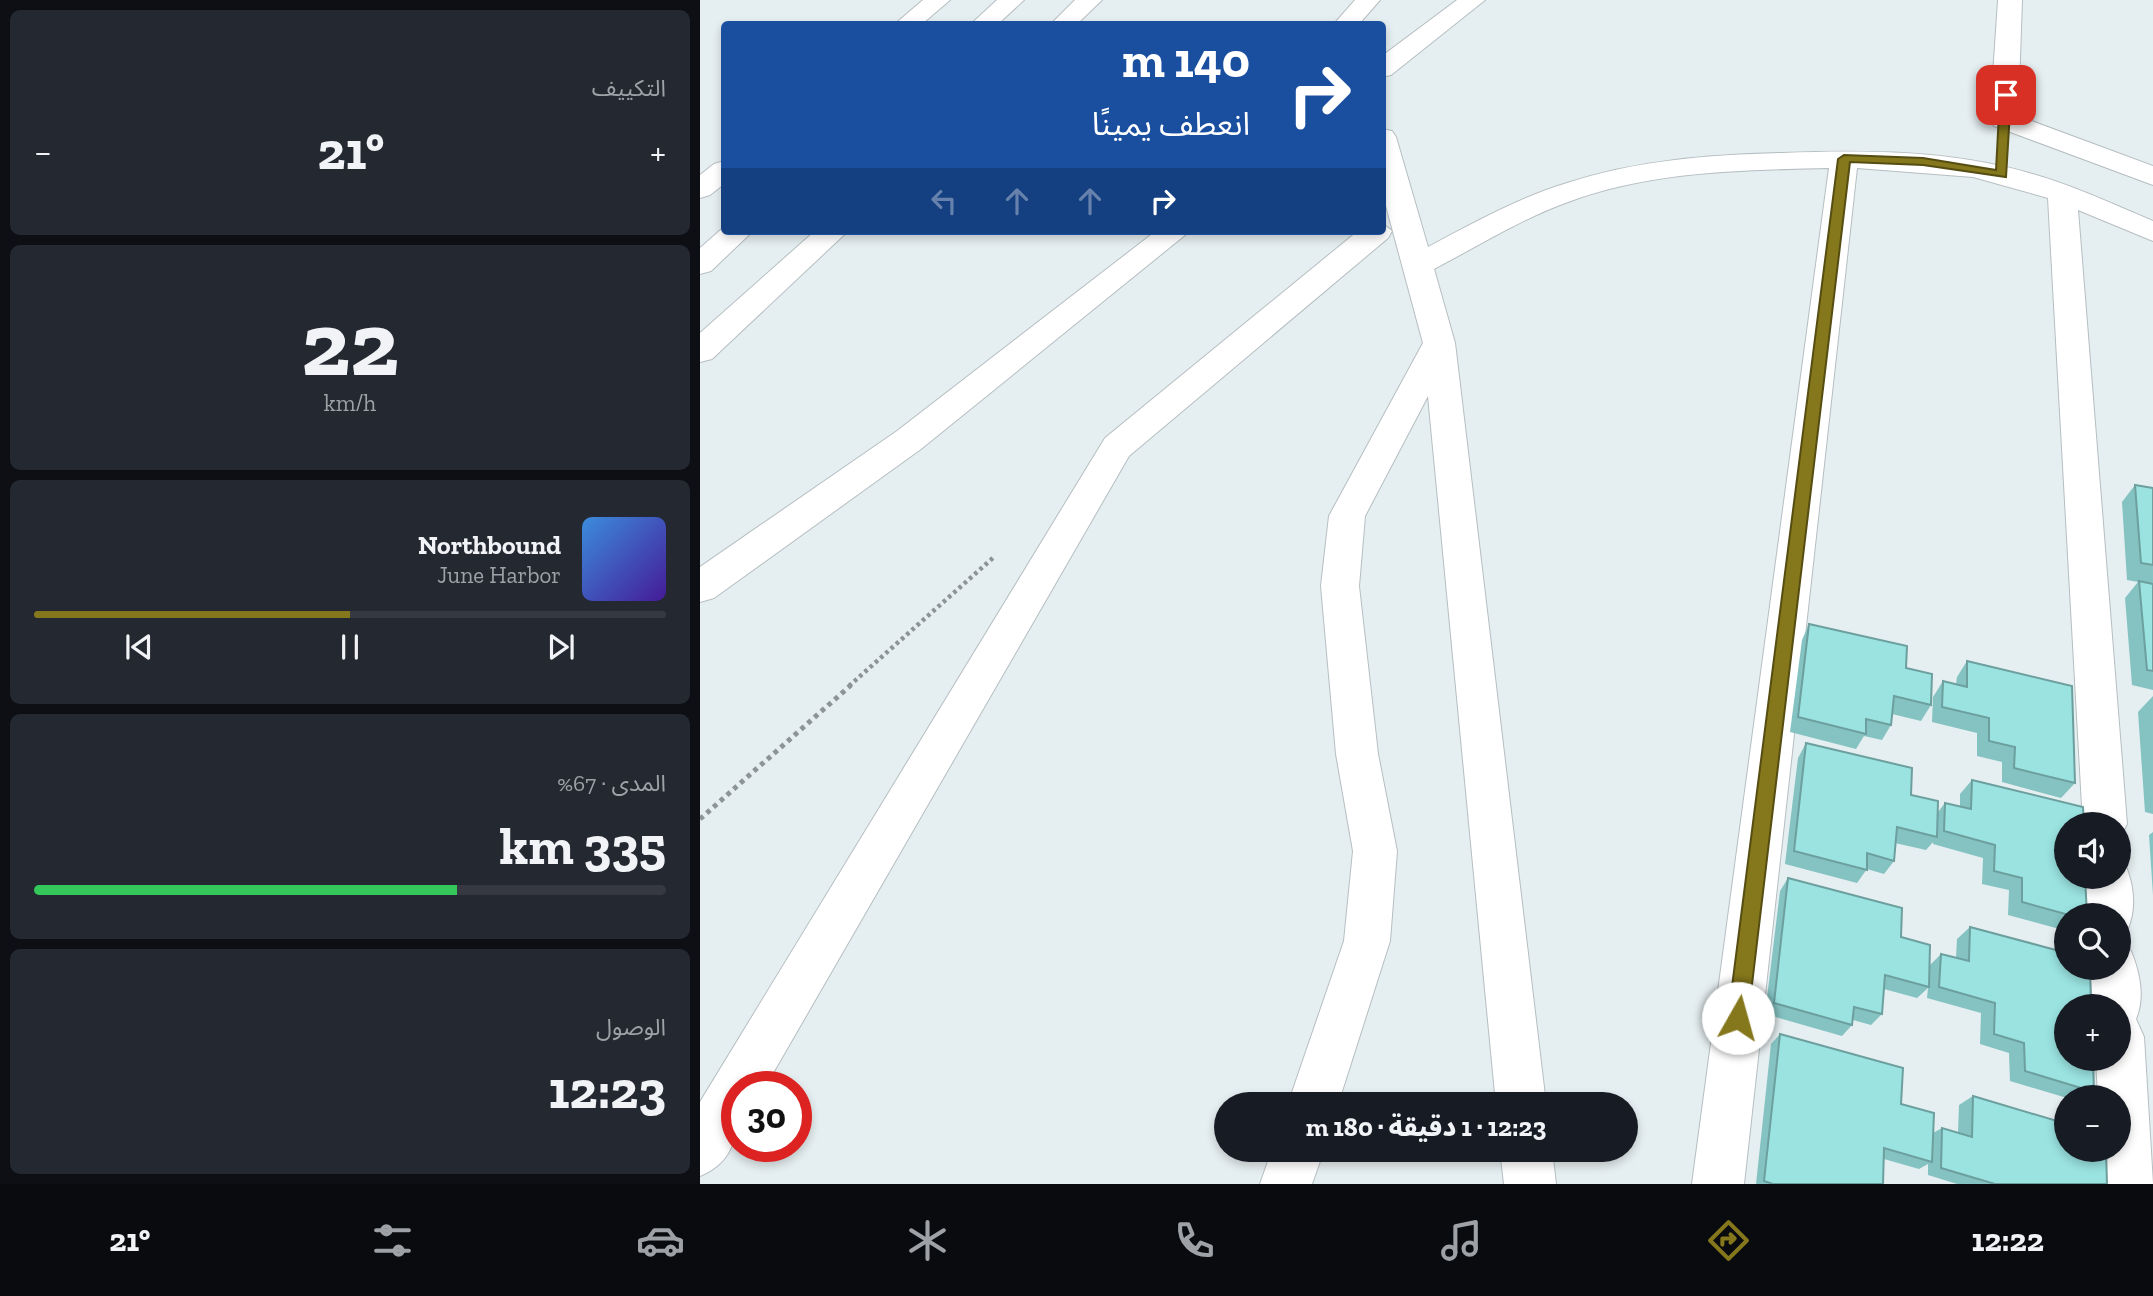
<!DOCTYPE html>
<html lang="ar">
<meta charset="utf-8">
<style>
:root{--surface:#171b24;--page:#242831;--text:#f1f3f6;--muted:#9ea1a6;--line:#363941;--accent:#85771b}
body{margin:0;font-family:"Zilla Slab","Noto Sans Arabic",serif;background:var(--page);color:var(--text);direction:rtl;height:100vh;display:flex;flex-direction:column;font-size:26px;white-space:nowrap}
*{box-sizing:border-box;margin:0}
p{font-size:23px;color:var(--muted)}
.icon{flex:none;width:38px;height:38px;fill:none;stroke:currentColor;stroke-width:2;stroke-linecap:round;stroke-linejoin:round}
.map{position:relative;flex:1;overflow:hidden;direction:ltr}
.sheet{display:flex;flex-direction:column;gap:10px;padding:10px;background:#0d0f14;width:700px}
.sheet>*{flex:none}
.top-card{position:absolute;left:21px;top:21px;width:665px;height:214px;border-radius:7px;box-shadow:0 4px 10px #0003;direction:rtl;background:#1a4fa0;color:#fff;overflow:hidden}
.buttons{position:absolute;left:1354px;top:812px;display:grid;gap:14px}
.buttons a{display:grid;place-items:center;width:77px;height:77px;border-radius:50%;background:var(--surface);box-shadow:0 4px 10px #0003;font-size:35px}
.speed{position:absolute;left:21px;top:1071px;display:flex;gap:14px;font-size:35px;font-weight:700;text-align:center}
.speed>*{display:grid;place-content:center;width:91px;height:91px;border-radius:50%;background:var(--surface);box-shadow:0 4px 10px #0003;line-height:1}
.speed .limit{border:10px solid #d22;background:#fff;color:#111}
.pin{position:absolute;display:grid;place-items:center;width:60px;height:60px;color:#fff;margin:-30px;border-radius:14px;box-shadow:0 4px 10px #0006}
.me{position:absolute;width:77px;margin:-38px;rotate:7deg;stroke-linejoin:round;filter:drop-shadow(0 0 5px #0008)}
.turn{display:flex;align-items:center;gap:24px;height:147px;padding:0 21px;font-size:32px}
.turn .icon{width:91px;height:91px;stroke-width:2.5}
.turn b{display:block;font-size:49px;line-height:60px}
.lanes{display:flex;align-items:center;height:66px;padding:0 21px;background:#0003;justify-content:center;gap:35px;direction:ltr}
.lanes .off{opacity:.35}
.big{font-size:52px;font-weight:800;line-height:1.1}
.sheet .tile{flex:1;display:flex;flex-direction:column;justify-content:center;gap:10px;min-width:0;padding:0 24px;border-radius:10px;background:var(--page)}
.sheet .dial{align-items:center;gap:0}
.dial b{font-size:91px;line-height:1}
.song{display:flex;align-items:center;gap:21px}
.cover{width:84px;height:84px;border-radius:10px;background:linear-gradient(135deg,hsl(210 70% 55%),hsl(260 70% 35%))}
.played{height:7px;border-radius:4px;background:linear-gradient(90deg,var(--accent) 50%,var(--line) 50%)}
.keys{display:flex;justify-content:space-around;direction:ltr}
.heat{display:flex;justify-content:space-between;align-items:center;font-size:38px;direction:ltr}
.charge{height:10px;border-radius:5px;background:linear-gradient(90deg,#34c759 67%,var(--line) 0)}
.trip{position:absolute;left:514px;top:1092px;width:424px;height:70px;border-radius:35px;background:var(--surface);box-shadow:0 4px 10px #0003;font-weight:800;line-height:70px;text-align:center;direction:rtl}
.dock{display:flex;height:112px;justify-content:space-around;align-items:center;background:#090b0e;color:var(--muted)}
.dock .icon{width:49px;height:49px}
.dock .selected{color:var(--accent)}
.dock b{font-size:32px;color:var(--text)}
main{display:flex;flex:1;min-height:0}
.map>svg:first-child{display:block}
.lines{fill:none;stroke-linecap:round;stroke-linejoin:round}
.street-casing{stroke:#b6bec1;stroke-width:2}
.secondary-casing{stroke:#b6bec1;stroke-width:2}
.primary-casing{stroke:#b6bec1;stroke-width:2}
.path-far1{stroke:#8d9495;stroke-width:4.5;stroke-dasharray:3.5 3.5;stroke-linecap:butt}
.path{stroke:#8d9495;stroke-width:5;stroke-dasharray:4.5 4.5;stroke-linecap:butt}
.street{fill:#fff;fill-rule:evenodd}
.secondary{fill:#fff;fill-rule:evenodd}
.primary{fill:#fff;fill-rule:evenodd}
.wall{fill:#84c3c2}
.building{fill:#9ae3e1;stroke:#6c9f9e;stroke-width:2}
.route{fill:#85771b;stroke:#564d12;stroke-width:2}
</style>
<main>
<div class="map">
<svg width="1453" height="1184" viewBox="0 0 1453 1184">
<rect width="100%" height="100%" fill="#e5eef0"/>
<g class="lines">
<g class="street-casing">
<path id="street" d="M655 0H680L659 24H634Z
M757 0H785L691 75 682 77V56Z
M1298 0H1322L1318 116 1453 166V185L1294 126 1290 120Z
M682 129 692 131 696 137 728 247C773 223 818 198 867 183 937 160 1009 155 1082 153 1165 150 1249 150 1329 173 1372 185 1412 204 1453 221V241L1378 210 1427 824 1419 839V824H1383L1348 198 1273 177 1157 168 1044 1184H992L1129 168C1042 170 951 171 868 202 821 219 778 246 734 269L755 343 846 1104H796L728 396 665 516 659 586 678 754 697 851 690 941 638 1104H588L644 941 653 851 636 754 621 586 629 516 723 343 682 191Z
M682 223 692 231 688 238 429 456 65 1087H37C37 1125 41 1159 0 1176V1102L405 438 658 231H682Z
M456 231H490L221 449 14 598 0 602V567L197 431Z
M1419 860 1424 862C1434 884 1437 908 1427 931L1419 934V915H1388L1385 877H1419Z
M1419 947 1431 951C1440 973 1445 998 1436 1019L1444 1037 1453 1184H1403L1401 1150H1419V1097H1398L1396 1059H1419V1006H1393L1390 968H1419Z
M572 1150H624L612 1184H560Z
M800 1150H852L856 1184H804Z"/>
</g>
<g class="secondary-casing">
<path id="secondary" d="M375 0H402L377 24H351Z
M115 231H148L12 359 0 362V333Z"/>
</g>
<g class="primary-casing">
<path id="primary" d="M223 0H250L222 24H195Z
M297 0H324L298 24H271Z
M24 161V184L10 195 0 198V175L14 164Z
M24 227V231H53L11 271 0 274V248Z"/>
</g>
<path class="path-far1" d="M149 686 294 557"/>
<path class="path" d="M0 819 151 685"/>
<use href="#street" class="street"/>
<use href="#secondary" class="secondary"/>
<use href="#primary" class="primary"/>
</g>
<path class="wall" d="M1435 485 1453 488V690L1432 685 1425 598 1438 582 1427 580 1422 502Z
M1109 624 1206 668 1231 705 1221 721 1192 714 1191 725 1182 740 1164 736 1156 749 1090 732 1102 640Z
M1267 661 1375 783 1361 798 1302 782V762L1277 756V733L1232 722 1233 697 1243 681 1256 684 1257 677Z
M1453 696V814L1445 812 1438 712Z
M1106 743 1211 795 1238 812 1245 803 1260 806V794L1272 780 1387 915H1367V931L1308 915 1309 890 1282 884 1283 858 1233 844V842L1226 850 1195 843 1194 861 1184 874 1167 869 1157 883 1085 864 1098 758Z
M1453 832V895L1449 835Z
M1088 878 1201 937 1229 966 1241 954 1256 958 1257 939 1270 927 1394 1092 1384 1097 1367 1098 1310 1081 1309 1053 1280 1044 1281 1013 1227 998 1228 988 1217 998 1184 989 1182 1014 1171 1025 1153 1020 1152 1025 1142 1036 1065 1014 1080 891Z
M1080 1034 1201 1104 1233 1133 1242 1128 1258 1133 1259 1105 1273 1096 1407 1184H1257L1228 1175V1164L1219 1169 1184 1159 1183 1184H1056L1071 1044Z"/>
<path class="building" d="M1435 485 1453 488V565L1441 563Z
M1439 581 1453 584V671L1447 670Z
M1109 624 1207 646 1206 668 1232 674 1231 705 1194 696 1191 725 1166 719V734L1098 717Z
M1267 661 1372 686 1375 783 1314 768 1315 747 1289 741V718L1242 707 1243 681 1267 687Z
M1106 743 1212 768 1211 795 1238 801 1237 837 1197 827 1194 861 1167 853V870L1094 851Z
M1272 780 1383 807 1384 824H1367V877H1385L1387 915H1369L1322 902V878L1294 871 1295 845 1244 831 1245 803 1271 809Z
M1088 878 1202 908 1201 937 1230 945 1229 987 1185 975 1182 1014 1154 1007 1152 1025 1074 1003Z
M1270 927 1367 953V968H1390L1391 1006H1367V1059H1393L1394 1092 1325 1071 1324 1043 1294 1034 1295 1003 1239 987 1241 954 1269 961Z
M1080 1034 1203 1068 1201 1104 1234 1113 1232 1162 1184 1148 1183 1184H1073L1064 1181Z
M1273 1096 1367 1124V1150H1406L1407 1184H1295L1241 1168 1242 1128 1272 1137Z"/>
<path class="route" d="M1306 92 1311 95 1306 177 1223 165 1150 162 1048 1018 1045 1025 1038 1028 1031 1025 1028 1018 1138 159 1144 155 1223 158 1296 170 1300 95Z"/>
</svg>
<div class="buttons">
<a><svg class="icon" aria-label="sound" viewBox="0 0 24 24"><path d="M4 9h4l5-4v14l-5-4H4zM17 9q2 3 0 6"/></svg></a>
<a><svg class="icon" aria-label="search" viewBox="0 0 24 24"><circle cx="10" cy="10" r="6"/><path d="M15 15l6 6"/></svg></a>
<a>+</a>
<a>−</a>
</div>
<div class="speed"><div class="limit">30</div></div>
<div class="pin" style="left:1306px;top:95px;background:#d93025"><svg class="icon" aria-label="arrive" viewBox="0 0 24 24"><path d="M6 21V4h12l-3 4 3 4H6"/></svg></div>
<svg class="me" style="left:1038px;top:1018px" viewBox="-20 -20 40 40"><circle r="19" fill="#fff"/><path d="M0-13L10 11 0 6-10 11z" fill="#85771b"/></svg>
<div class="trip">12:23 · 1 دقيقة · 180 m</div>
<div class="top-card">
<div class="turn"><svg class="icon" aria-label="right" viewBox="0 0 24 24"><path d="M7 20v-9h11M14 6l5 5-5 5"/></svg><div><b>140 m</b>انعطف يمينًا</div></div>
<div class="lanes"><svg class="icon off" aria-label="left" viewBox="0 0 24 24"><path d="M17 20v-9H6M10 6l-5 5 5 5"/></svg><svg class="icon off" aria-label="ahead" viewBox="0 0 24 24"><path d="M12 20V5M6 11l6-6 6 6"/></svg><svg class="icon off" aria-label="ahead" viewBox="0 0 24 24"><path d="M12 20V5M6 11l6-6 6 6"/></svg><svg class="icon" aria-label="right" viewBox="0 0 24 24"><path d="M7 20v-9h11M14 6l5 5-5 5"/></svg></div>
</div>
</div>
<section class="sheet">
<div class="tile"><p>التكييف</p>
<div class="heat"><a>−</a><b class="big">21°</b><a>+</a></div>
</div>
<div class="tile dial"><b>22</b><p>km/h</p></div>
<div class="tile">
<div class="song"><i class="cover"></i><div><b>Northbound</b><p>June Harbor</p></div></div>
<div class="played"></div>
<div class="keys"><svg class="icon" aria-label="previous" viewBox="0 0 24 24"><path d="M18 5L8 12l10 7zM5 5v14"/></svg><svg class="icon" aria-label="pause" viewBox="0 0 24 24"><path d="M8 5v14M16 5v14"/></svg><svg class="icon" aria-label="next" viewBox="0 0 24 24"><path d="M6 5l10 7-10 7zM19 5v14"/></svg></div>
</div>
<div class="tile"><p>المدى · 67%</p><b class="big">335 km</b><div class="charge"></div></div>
<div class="tile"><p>الوصول</p><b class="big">12:23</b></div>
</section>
</main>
<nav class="dock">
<b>12:22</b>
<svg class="icon selected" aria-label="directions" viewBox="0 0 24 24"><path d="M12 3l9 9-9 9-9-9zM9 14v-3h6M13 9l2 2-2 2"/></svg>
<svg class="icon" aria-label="music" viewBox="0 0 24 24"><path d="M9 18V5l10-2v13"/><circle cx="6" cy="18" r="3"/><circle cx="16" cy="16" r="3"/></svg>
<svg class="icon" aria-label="phone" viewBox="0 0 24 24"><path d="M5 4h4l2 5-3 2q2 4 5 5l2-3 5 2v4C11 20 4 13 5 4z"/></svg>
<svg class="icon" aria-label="climate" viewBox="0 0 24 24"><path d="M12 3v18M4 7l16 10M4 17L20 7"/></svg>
<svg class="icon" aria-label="car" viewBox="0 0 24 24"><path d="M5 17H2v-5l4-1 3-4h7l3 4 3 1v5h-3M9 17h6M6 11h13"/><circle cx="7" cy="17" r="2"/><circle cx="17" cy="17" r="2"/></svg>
<svg class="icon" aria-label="filters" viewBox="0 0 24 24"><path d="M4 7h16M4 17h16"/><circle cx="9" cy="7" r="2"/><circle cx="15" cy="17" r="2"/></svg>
<b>21°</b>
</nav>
